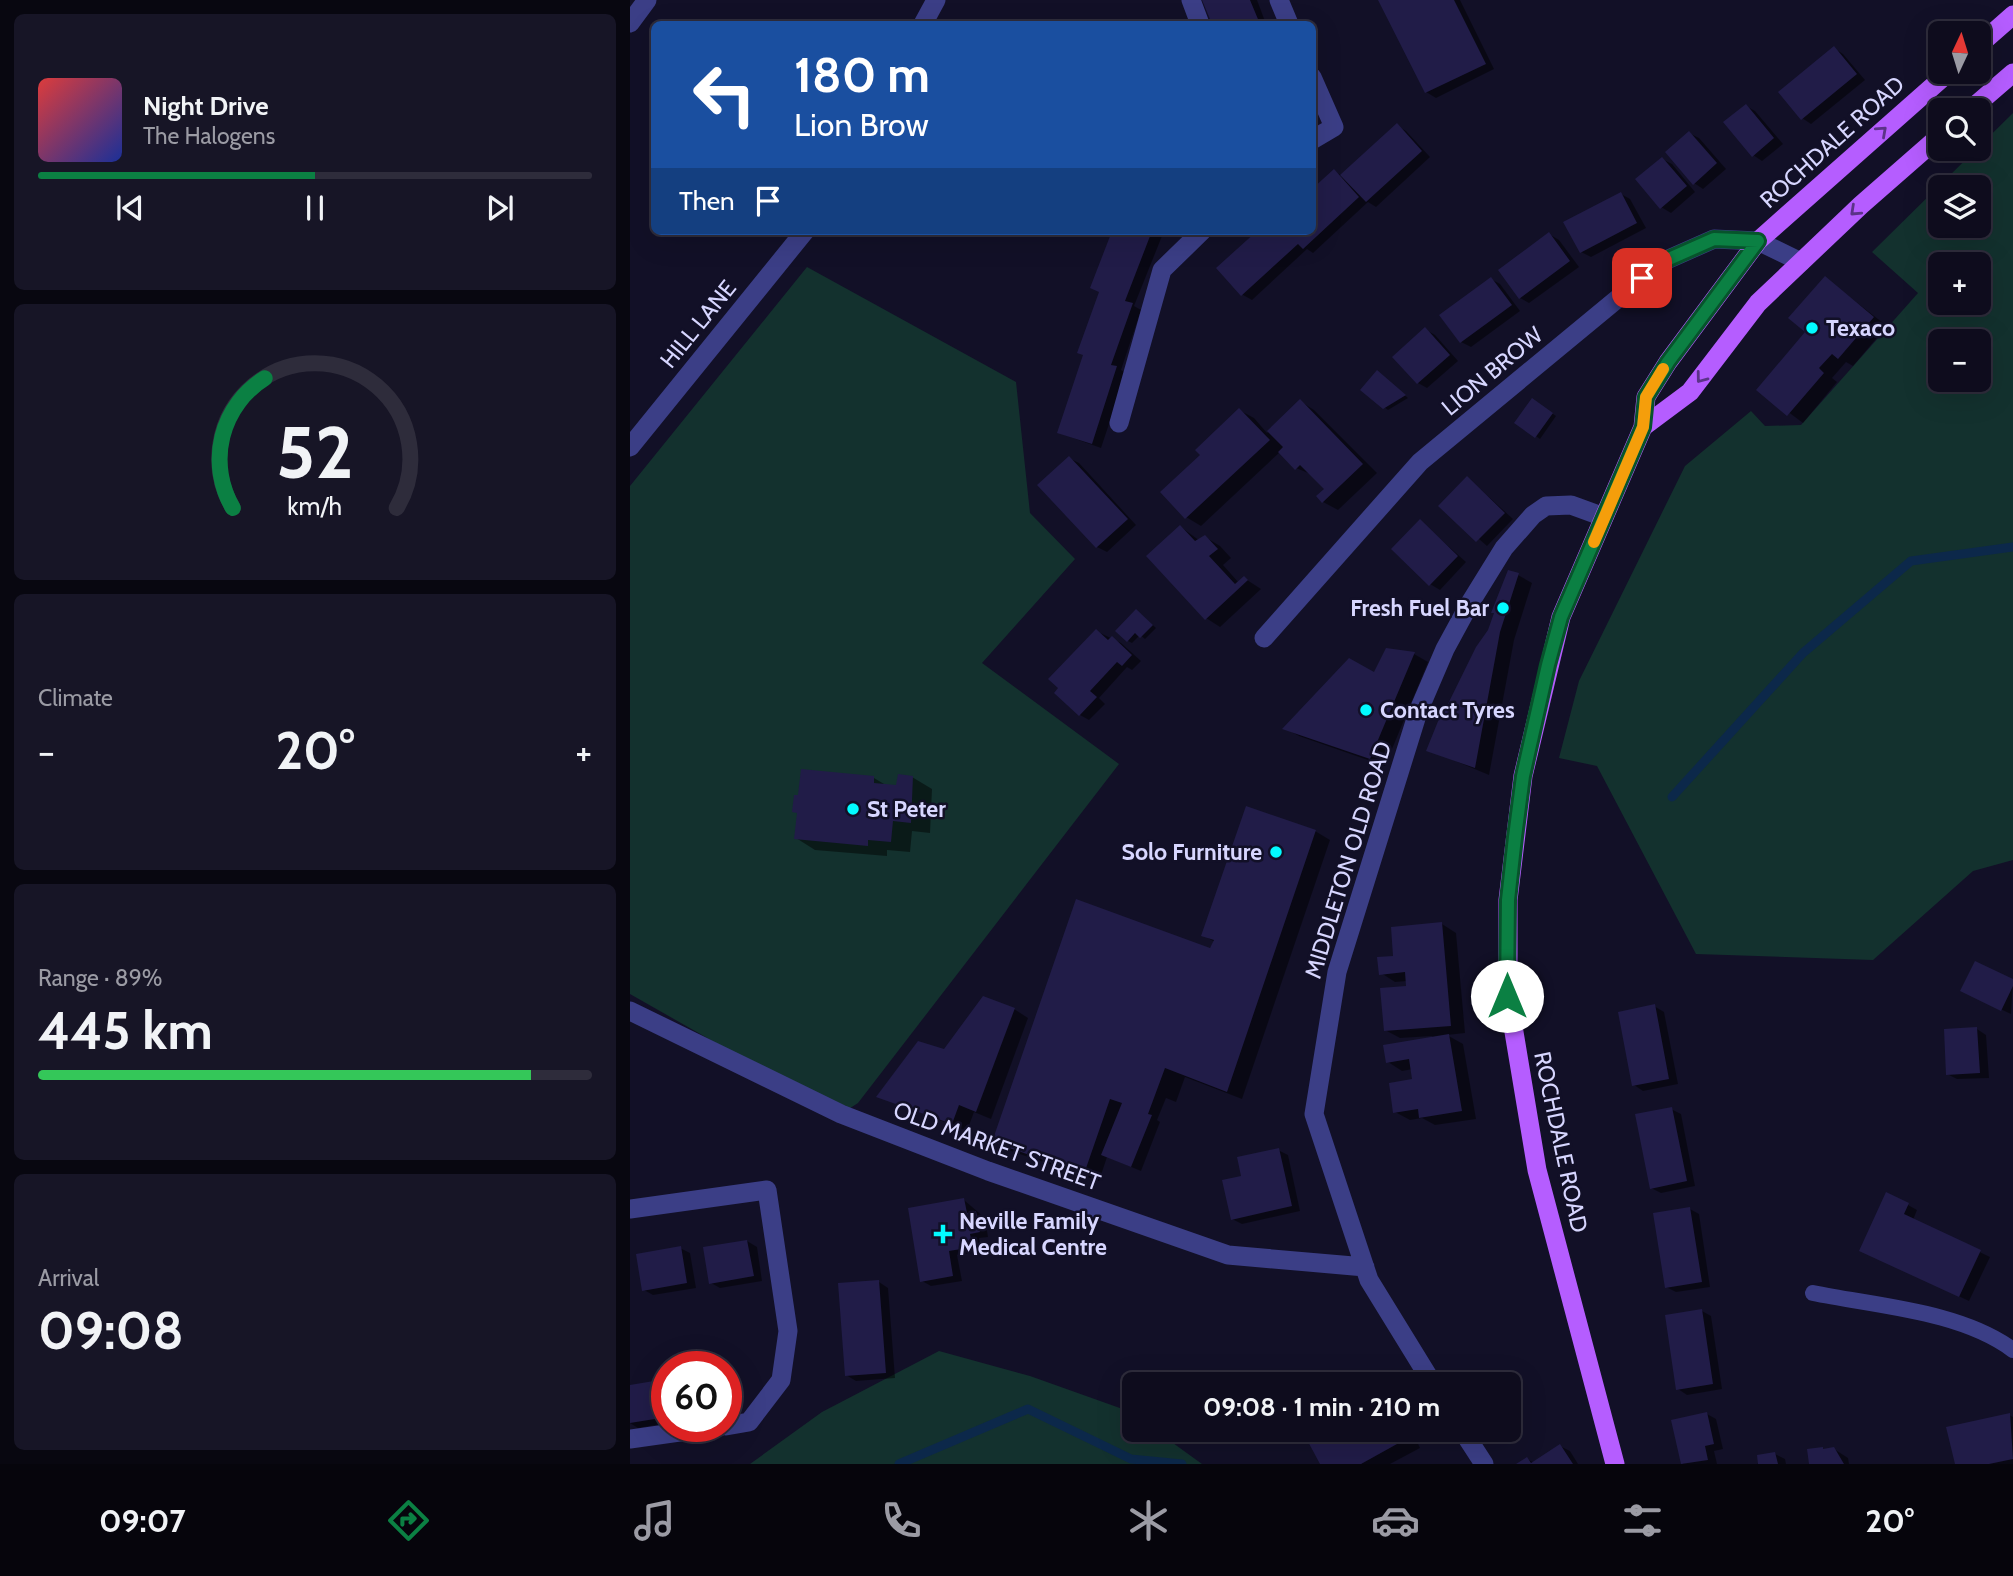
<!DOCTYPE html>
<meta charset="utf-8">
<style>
:root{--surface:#0e0c1d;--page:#171526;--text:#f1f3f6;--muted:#9b9ba4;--line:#2e2c3b;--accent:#0b8043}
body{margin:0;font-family:Cabin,sans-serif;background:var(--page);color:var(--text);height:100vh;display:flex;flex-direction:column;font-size:26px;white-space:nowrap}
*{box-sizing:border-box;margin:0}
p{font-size:23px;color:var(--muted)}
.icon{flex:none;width:38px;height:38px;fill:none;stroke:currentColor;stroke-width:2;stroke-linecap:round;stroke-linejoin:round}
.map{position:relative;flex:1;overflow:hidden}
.panel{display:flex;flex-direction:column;gap:14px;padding:14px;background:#080710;width:630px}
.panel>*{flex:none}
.hud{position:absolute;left:21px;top:21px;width:665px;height:214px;border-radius:10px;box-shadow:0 7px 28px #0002,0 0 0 2px var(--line);background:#1a4fa0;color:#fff;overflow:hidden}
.needle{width:46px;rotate:4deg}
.buttons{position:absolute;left:1298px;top:21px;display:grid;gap:14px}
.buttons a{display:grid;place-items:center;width:63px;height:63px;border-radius:10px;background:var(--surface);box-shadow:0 7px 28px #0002,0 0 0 2px var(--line);font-size:35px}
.speed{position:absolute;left:21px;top:1351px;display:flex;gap:14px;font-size:35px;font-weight:700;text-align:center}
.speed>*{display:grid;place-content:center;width:91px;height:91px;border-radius:50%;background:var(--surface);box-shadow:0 7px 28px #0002,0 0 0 2px var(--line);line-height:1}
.speed .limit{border:10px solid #d22;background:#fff;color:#111}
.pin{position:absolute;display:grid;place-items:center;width:60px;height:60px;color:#fff;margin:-30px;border-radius:14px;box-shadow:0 4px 10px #0006}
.me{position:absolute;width:77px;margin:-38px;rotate:0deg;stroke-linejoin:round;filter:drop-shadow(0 0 5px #0008)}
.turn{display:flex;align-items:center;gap:24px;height:147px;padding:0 28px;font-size:32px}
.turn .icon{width:91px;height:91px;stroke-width:2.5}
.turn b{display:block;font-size:49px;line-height:60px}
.then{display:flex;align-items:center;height:66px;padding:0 28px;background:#0003;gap:14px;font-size:26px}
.big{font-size:52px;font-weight:700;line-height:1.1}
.panel .card{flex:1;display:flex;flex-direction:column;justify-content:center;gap:10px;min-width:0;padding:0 24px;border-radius:10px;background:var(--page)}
.panel .dial{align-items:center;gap:0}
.dial svg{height:182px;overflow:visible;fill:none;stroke:var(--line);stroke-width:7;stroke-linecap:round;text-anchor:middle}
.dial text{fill:var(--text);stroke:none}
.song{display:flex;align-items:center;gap:21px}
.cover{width:84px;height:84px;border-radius:10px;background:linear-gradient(135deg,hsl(0 70% 55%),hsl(230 70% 35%))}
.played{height:7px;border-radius:4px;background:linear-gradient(90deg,var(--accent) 50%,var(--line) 50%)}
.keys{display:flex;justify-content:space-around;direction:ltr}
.heat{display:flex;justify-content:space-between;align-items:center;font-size:38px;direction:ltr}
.charge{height:10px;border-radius:5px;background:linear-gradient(90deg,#34c759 89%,var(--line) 0)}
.trip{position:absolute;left:492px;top:1372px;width:399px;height:70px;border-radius:10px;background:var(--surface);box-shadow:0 7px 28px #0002,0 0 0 2px var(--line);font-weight:700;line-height:70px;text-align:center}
.tab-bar{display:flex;height:112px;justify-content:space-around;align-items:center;background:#06050c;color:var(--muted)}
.tab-bar .icon{width:49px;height:49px}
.tab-bar .active{color:var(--accent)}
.tab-bar b{font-size:32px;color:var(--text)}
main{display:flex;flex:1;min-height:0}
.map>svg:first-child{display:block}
.green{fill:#13312e;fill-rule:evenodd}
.shadow{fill:#0007}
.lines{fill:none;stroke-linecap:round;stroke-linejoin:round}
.stream{stroke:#0c284a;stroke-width:9}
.building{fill:#211c48}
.service{stroke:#3b3e86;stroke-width:16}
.minor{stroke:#3b3e86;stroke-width:19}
.tertiary{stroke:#3b3e86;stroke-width:19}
.primary{stroke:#b55dff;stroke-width:19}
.oneway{stroke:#5b3388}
.route-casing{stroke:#07532c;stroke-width:18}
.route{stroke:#0b8043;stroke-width:12}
.slow{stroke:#f59e0b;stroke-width:12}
.poi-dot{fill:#02fbff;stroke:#121027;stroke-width:2.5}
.labels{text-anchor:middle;stroke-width:5;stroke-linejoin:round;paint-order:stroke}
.street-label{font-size:23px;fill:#d7d6ff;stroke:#121027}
.poi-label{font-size:23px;font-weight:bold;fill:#d7d6ff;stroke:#121027;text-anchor:start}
</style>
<main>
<section class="panel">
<div class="card">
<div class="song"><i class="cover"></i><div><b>Night Drive</b><p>The Halogens</p></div></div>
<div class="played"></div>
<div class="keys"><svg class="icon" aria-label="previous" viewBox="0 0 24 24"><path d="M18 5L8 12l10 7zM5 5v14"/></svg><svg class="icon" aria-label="pause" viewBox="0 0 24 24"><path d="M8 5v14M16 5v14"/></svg><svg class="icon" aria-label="next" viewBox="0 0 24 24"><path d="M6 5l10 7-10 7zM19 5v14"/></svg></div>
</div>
<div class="card dial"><svg viewBox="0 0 100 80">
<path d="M14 69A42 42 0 1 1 86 69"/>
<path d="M14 69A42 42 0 0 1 28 12" stroke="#0b8043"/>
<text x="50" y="56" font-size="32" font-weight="700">52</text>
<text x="50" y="72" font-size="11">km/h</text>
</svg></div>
<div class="card"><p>Climate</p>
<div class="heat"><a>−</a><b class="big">20°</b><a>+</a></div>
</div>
<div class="card"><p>Range · 89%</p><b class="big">445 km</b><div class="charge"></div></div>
<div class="card"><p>Arrival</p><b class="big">09:08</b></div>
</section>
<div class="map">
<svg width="1383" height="1464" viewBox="0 0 1383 1464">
<rect width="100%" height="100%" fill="#121027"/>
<path class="green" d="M1383 113V860L1343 871 1243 960 1066 954 967 766 929 758 949 681 1055 466 1121 411 1135 426 1171 425 1288 293 1242 252ZM1311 187H1349V226H1311ZM1311 264H1349V303H1311ZM1311 341H1349V380H1311Z
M177 267 386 382 400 513 445 559 352 663 489 764 228 1103 211 1114 0 994V486Z
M309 1351 400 1376 501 1412 504 1414V1430H525L572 1464H120L192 1412Z"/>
<path class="shadow" d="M574 0H627L636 24H584Z
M750 0H830L864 69 806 98 796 92Z
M1204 48 1213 54 1235 80 1181 124 1172 118Z
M1116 106 1125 111 1153 144 1132 161 1123 155Z
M767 126 776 131 800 157 746 207 738 202 683 253 677 249 622 300 613 295 588 268 630 231H682L704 171 712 176Z
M1059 133 1069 138 1096 169 1073 189 1064 183Z
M1032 159 1042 164 1065 192 1041 213 1031 207Z
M991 194 1000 199 1016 228 961 257 951 252Z
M483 231H534L504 306 511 310 491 370 496 373 471 448 429 433 455 355Z
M919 234 929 240 949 267 899 303 890 298Z
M1195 278 1257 326 1223 366 1216 362 1202 378 1207 382 1173 423 1129 390 1178 332Z
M861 279 870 284 890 311 841 347 831 342Z
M796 330 805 335 828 361 797 388 788 383Z
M751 375 778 398 758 410 754 407Z
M903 400 926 416 910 439 887 423Z
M670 401 684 410 747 473 708 510 693 502 696 489 683 475 666 468 650 452 571 526 556 517 572 455 609 410 624 418 637 433Z
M439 458 449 463 506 525 477 552 467 547 410 485Z
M838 478 883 519 857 546 811 506Z
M790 521 836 562 810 590 800 584Z
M551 527 570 541 575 537 590 546 601 558 593 565 609 583 614 578 631 589 590 627 576 618Z
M888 575 902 583 884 640 859 775 799 750Z
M511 614 526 628 515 639 510 635 502 643 498 641Z
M466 631 491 643 511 661 502 670 497 667 469 698 475 704 459 720 450 715Z
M784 654 798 662 755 766 669 736 655 728Z
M282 777 302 789 300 833 282 831 280 852 257 850V856L185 850 166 838 244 778 259 787H268Z
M685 831 700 840 612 1099 555 1077 546 1102 536 1098 527 1120 530 1122 511 1171 477 1157 469 1181 378 1150 364 1142 579 949 585 942 573 935Z
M812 924 826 933 835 1033 817 1035 833 1044 846 1119 805 1125 792 1118 780 1120 765 1112 784 1081 783 1069 772 1071 758 1062 803 1039 802 1036 770 1038 755 1030 778 988 777 981 765 982 751 973 765 958Z
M1383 981 1381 1014 1342 996Z
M1024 1006 1034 1012 1048 1084 1013 1091 1004 1085Z
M384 1009 398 1018 361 1119 344 1112 337 1131 249 1096Z
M1347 1029 1356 1035 1359 1078 1327 1079 1317 1074Z
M1041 1109 1051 1114 1065 1186 1031 1193 1021 1188Z
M648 1150 658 1155 670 1211 612 1224 602 1219Z
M334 1200 355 1218 358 1237 349 1238 351 1252 327 1255 332 1281 301 1286 292 1281Z
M1278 1205 1287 1210 1283 1220 1360 1257 1339 1301 1241 1255Z
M1060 1209 1069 1214 1080 1287 1046 1292 1036 1287Z
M117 1241 127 1247 132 1281 90 1288 81 1283Z
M50 1248 60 1253 66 1288 23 1295 14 1290Z
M249 1282 258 1288 265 1378 226 1381 216 1375Z
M1072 1311 1081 1316 1092 1389 1057 1395 1048 1389Z
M37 1381V1423L8 1428 0 1423V1387Z
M1077 1414 1086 1419 1093 1449 1084 1451 1087 1464H1053L1043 1421Z
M1379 1415 1383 1417V1464H1327Z
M690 1430H782L790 1448 760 1464H692L677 1437Z
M930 1446 940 1451 948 1464H889L897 1459 904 1463Z
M1204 1449 1218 1458 1219 1464H1181Z
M1145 1454 1155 1459 1156 1464H1168H1127Z"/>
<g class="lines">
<path class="stream" d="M1042 797 1173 653 1281 561 1383 547
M269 1464 398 1409 501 1459 552 1464"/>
</g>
<path class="building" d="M572 0H620L630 24H582Z
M748 0H824L856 64 795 93Z
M1204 46 1227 74 1171 120 1148 92Z
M1116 104 1144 138 1122 157 1093 122Z
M767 123 792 151 736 202 710 175Z
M1059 131 1087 163 1063 185 1035 152Z
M1032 157 1057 186 1030 209 1005 179Z
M704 169 729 197 673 249 668 244 611 296 586 268 627 231H682V189Z
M991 192 1007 223 950 253 933 222Z
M482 231H522L495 301 503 303 481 365 487 366 462 444 427 433 453 355 447 353 469 292 460 288Z
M919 232 940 261 889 299 868 270Z
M1195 276 1244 317 1208 359 1202 354 1189 368 1194 373 1157 416 1126 390 1175 332 1158 318Z
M861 277 882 305 830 343 809 315Z
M795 327 820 355 787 384 762 357Z
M747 370 776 395 753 409 730 390Z
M902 398 923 413 905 438 884 423Z
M670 399 733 464 692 503 686 496 694 489 670 465 665 470 648 452 653 447 637 431Z
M609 408 640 440 555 519 530 492 570 455 565 450Z
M439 456 498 519 466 548 407 485Z
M837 476 875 513 846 542 808 506Z
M790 519 828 556 799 586 761 549Z
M550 525 565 541 575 535 588 549 579 556 605 584 614 576 618 580 575 620 516 556Z
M878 570 889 573 870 632 845 768 796 751 813 709 815 710 846 647 858 630 864 613H861Z
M506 609 523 625 510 638 505 633 497 642 485 631Z
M466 629 478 640 482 636 502 655 492 666 487 662 460 691 467 697 449 716 424 693 428 688 418 679Z
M756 648 785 652 740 759 652 729 719 658 744 672Z
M171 769 244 776V783L266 785 268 774 283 776 281 823 263 821 261 842 238 840V846L164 839 167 813 162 812 164 795H168Z
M616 806 686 830 597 1092 535 1068 518 1114 522 1115 501 1167 471 1155 492 1103 480 1099 454 1174 362 1142 446 899 580 948 584 940 571 936Z
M812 922 821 1026 754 1031 750 988 776 986 775 972 749 975 747 957 763 956 761 927Z
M1345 961 1383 979V986L1371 1011 1330 991Z
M353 996 385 1008 346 1112 329 1105 322 1124 246 1097 288 1041 314 1049Z
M1025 1004 1039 1079 1002 1086 988 1012Z
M1347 1027 1350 1073 1316 1075 1314 1029Z
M819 1034 832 1111 789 1118 788 1109 763 1113 759 1083 782 1079 779 1059 756 1063 753 1045Z
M1042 1107 1057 1181 1020 1189 1005 1114Z
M649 1148 662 1206 601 1220 592 1180 611 1176 607 1157Z
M1256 1192 1279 1203 1274 1214 1351 1250 1329 1297 1229 1251Z
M334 1198 337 1213 346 1211 350 1232 340 1234 343 1247 319 1251 323 1276 290 1282 278 1208Z
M1060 1207 1072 1282 1035 1288 1023 1213Z
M117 1240 124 1276 79 1284 73 1247Z
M51 1246 57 1283 12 1291 6 1254Z
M249 1280 256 1373 215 1376 208 1283Z
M1072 1309 1083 1384 1046 1390 1035 1315Z
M36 1379 37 1417 0 1423V1385Z
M1077 1412 1084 1444 1075 1446 1078 1460 1051 1464 1041 1420Z
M1380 1413 1383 1459 1359 1464H1325L1316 1427Z
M687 1430H771L776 1439 731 1464H690L675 1436Z
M930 1444 943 1464H886L897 1457 901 1463Z
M1193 1447V1449L1204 1447 1214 1464H1179L1177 1449Z
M1145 1452 1148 1464H1128L1127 1455Z"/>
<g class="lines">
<path class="service" d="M1183 1293C1246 1306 1331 1311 1383 1350"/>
<path class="minor" d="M561 0 570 24
M649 0 659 24
M0 23 17 0
M293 24 306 0
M682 77 704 127 682 140
M489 423 532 270 572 231
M0 447 175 231
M634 638 790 462 1032 262 1084 239 1128 241 1171 262
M0 1209 137 1190 158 1331 151 1380 119 1422 96 1426
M0 1439 92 1426"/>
<path class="tertiary" d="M0 1011 211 1114 358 1171 598 1255 735 1267
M803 1384 739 1280 684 1114 707 972 788 712 815 649 840 603 874 548 903 515 916 506 941 505 974 517
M832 1430 854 1464"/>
<path class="primary" d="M1349 45 1383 15
M1340 110 1383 73
M1013 427 1060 392 1128 303 1231 205 1311 135
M985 1464 907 1170 878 996V900L893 776 931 617 1013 427 1016 397 1038 362 1128 241 1319 72"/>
</g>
<defs><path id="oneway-chevron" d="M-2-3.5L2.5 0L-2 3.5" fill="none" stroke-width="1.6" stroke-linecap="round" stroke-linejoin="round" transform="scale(1.75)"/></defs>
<g class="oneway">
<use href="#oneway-chevron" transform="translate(1252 131) rotate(-42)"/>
<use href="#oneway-chevron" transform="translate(1225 211) rotate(137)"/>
<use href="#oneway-chevron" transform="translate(1071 378) rotate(127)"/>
</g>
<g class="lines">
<g class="route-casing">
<path id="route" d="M877 996 878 900 885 837 893 776 918 665 931 617 1013 427 1016 397 1038 362 1128 241 1084 239 1032 262 1012 278"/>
</g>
<use href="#route" class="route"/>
<path class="slow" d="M964 542 1013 427 1016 397 1033 369"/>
</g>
<g class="poi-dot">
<circle cx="1182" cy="328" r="7"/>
<circle cx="873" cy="608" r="7"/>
<circle cx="736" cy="710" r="7"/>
<circle cx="223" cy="809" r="7"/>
<circle cx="646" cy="852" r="7"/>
<path d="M309.5 1223.5h7v7h7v7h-7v7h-7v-7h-7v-7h7z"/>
</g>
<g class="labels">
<g class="street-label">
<text transform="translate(1202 142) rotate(-42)" y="8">ROCHDALE ROAD</text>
<text transform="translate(68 324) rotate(-51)" y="8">HILL LANE</text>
<text transform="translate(862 371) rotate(-40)" y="8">LION BROW</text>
<text transform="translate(718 860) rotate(-73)" y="8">MIDDLETON OLD ROAD</text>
<text transform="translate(931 1142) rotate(78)" y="8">ROCHDALE ROAD</text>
<text transform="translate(367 1146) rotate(20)" y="8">OLD MARKET STREET</text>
</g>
<g class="poi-label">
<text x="1196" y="336">Texaco</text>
<text x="859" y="616" text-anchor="end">Fresh Fuel Bar</text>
<text x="750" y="718">Contact Tyres</text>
<text x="237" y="817">St Peter</text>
<text x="632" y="860" text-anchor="end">Solo Furniture</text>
<text x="329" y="1229">Neville Family<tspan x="329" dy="26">Medical Centre</tspan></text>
</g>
</g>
</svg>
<div class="buttons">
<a><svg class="needle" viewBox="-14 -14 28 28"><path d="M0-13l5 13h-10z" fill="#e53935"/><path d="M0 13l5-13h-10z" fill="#9b9ba4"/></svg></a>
<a><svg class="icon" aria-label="search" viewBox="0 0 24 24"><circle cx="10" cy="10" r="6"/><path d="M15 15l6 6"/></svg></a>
<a><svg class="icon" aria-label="layers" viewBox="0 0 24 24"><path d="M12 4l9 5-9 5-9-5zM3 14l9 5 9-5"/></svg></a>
<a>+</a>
<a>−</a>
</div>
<div class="speed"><div class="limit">60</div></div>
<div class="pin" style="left:1012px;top:278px;background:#d93025"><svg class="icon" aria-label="arrive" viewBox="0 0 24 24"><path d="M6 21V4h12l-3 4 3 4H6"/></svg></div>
<svg class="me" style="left:877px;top:996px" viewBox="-20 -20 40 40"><circle r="19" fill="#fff"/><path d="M0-13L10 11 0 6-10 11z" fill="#0b8043"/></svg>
<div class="trip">09:08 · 1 min · 210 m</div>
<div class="hud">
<div class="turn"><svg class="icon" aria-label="left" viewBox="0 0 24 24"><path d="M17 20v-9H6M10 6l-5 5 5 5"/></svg><div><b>180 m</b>Lion Brow</div></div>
<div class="then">Then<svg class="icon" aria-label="arrive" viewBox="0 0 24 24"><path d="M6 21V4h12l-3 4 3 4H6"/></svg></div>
</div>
</div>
</main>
<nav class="tab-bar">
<b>09:07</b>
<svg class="icon active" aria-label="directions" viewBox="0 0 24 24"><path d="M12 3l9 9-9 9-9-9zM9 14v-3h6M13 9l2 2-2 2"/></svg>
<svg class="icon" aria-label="music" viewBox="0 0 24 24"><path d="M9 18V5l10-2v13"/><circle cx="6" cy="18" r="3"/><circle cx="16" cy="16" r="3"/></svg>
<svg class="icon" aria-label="phone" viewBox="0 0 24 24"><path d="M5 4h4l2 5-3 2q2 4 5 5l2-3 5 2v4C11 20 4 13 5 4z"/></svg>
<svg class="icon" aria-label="climate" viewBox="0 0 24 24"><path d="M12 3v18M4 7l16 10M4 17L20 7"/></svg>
<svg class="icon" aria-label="car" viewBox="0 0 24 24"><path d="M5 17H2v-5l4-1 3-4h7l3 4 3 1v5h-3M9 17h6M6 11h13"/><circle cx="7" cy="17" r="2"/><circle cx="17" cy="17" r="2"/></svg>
<svg class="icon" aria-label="filters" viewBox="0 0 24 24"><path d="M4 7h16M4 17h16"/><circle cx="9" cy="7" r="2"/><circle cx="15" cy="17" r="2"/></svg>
<b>20°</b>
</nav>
